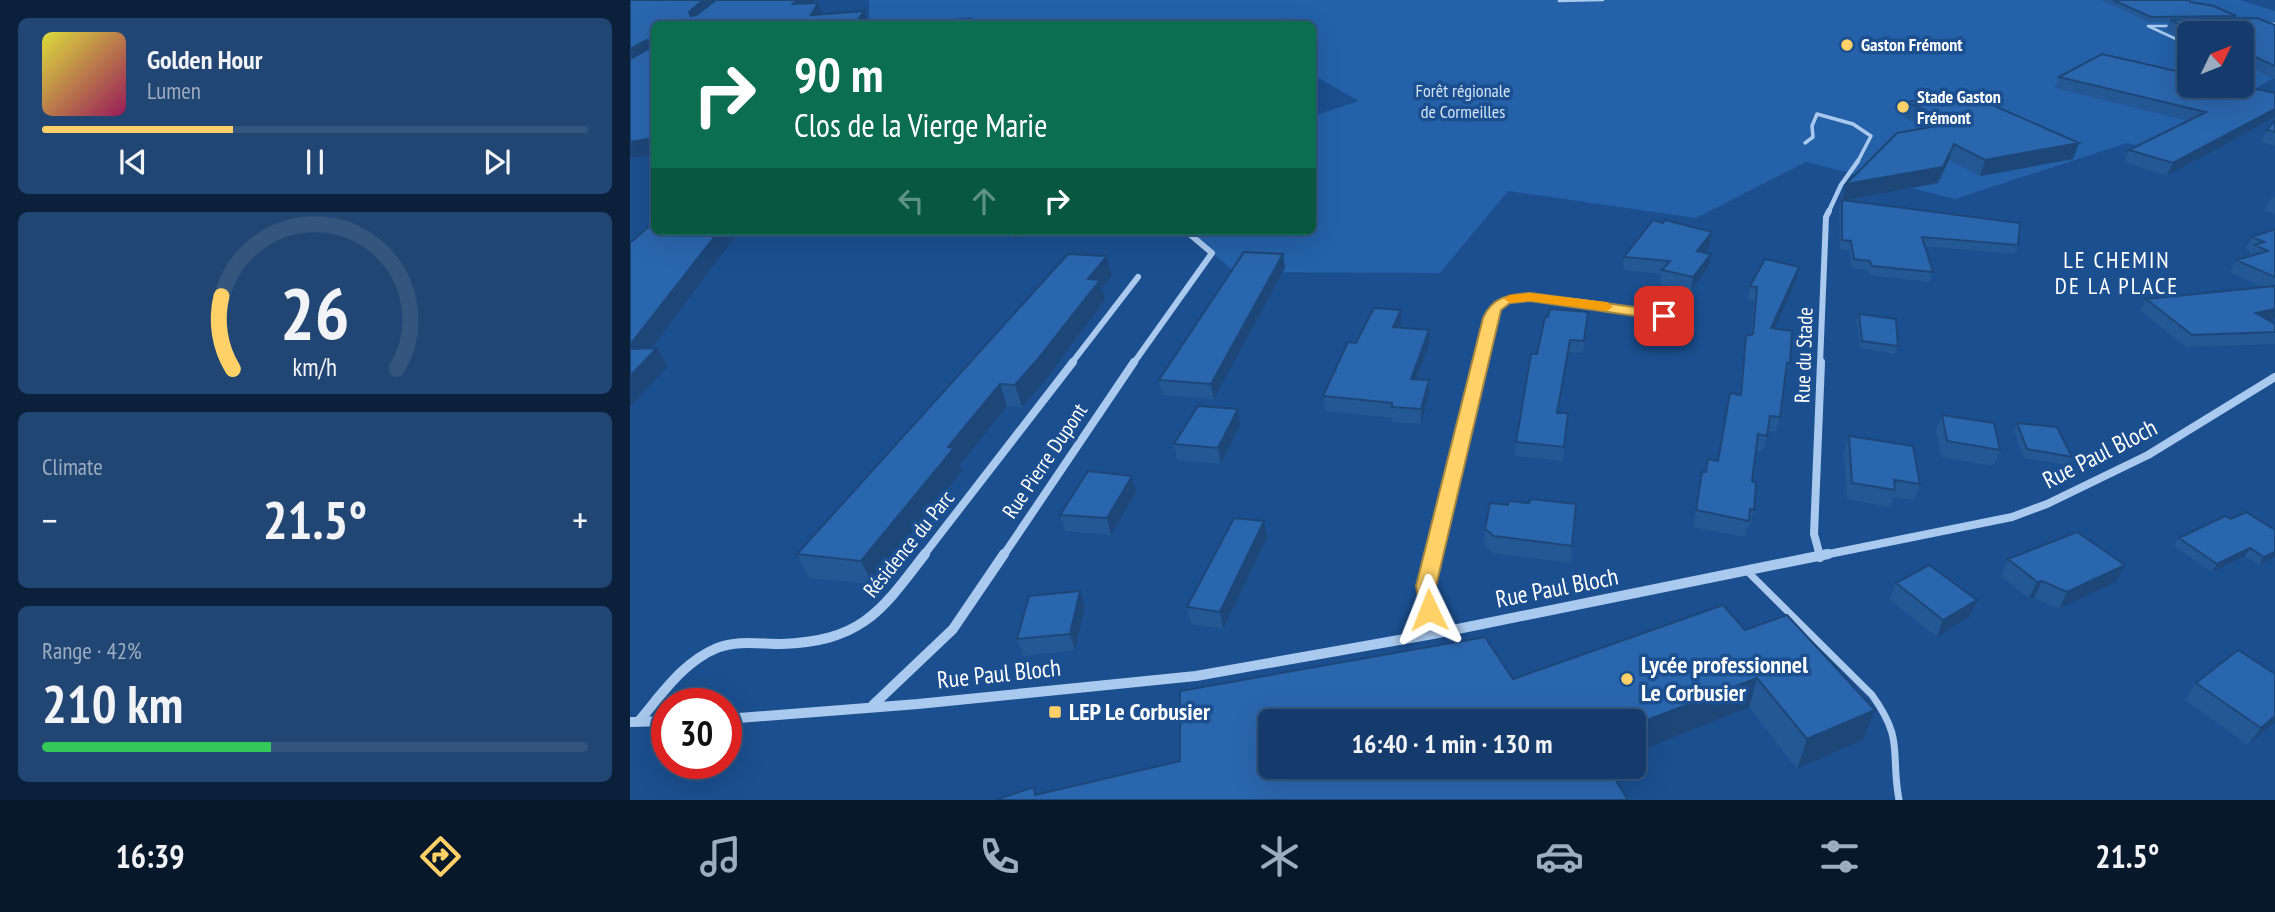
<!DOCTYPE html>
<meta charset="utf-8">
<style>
:root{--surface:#143b6b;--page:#214673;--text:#f1f3f6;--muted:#9dadc1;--line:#33557e;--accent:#ffd166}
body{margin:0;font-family:"PT Sans Narrow",sans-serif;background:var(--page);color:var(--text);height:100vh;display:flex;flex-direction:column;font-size:26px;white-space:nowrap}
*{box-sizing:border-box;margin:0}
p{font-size:23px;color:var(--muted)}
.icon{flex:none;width:38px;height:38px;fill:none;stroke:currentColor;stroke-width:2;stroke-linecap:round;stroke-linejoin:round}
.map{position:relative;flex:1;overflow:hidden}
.panel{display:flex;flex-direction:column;gap:18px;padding:18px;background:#0b203b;width:630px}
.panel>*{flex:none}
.guide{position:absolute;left:21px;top:21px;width:665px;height:214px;border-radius:10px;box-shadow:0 7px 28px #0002,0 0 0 2px var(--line);background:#0b6e4f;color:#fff;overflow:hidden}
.needle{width:46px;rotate:47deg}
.fabs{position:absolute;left:1547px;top:21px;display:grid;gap:14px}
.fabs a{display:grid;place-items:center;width:77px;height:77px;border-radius:10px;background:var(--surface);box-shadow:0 7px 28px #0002,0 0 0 2px var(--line);font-size:35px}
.speed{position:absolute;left:21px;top:688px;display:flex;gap:14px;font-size:35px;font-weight:700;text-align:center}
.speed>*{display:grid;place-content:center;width:91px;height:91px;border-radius:50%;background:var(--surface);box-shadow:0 7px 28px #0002,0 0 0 2px var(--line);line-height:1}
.speed .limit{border:10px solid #d22;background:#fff;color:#111}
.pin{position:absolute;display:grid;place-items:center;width:60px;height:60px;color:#fff;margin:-30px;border-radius:14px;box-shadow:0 4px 10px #0006}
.me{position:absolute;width:77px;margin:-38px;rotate:358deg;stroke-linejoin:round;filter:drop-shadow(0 0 5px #0008)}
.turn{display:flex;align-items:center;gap:24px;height:147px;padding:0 28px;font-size:32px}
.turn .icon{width:91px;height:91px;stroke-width:2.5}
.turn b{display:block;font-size:49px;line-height:60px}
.lanes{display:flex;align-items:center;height:66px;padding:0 28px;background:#0003;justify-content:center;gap:35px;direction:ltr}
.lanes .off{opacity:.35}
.big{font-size:52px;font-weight:700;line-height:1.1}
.panel .widget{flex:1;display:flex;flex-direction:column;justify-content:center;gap:10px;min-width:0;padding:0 24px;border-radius:10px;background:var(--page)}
.panel .dial{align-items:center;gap:0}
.dial svg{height:182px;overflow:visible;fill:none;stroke:var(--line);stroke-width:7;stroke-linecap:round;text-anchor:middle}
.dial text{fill:var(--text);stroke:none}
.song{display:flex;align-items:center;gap:21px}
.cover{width:84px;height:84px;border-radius:10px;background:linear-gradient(135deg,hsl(60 70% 55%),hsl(330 70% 35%))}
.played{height:7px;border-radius:4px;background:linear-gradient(90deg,var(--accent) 35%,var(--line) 35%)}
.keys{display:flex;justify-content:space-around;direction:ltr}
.heat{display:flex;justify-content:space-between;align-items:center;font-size:38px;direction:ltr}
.charge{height:10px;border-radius:5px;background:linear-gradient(90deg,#34c759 42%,var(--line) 0)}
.trip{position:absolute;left:628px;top:709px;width:388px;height:70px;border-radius:10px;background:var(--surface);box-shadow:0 7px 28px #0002,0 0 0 2px var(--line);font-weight:700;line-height:70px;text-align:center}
.tabs{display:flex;height:112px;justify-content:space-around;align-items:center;background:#08182b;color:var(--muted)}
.tabs .icon{width:49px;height:49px}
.tabs .on{color:var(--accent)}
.tabs b{font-size:32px;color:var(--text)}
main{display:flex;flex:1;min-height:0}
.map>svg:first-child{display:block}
.green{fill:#2461a8;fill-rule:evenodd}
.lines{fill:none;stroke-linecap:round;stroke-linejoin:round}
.lane-far2{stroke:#a9c9ee;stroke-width:2.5}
.lane-far1{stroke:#a9c9ee;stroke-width:3.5}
.lane{stroke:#a9c9ee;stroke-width:7}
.street-far3{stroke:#a9c9ee;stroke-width:4.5}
.street-far2{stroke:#a9c9ee;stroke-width:6}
.street-far1{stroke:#a9c9ee;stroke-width:8}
.street{stroke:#a9c9ee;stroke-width:10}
.wall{fill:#245895}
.shaded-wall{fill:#1d4779}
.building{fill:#2a66ad;stroke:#1d4779;stroke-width:2}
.route{fill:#ffd166;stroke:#a68842;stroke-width:2}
.slow{fill:#f59e0b}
.poi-dot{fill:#ffd166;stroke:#1b4f8f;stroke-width:2.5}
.labels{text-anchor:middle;stroke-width:7;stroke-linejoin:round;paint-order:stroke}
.far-poi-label{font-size:18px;font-weight:bold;fill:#fff;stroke:#1b4f8f;text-anchor:start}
.far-park-label{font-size:18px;fill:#cfe3fa;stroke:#1b4f8f}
.street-label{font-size:21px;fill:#fff;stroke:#1b4f8f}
.neighbourhood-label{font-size:23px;letter-spacing:2px;fill:#fff;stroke:#1b4f8f}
.near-street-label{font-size:24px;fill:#fff;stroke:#1b4f8f}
.near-poi-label{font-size:24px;font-weight:bold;fill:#fff;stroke:#1b4f8f;text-anchor:start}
</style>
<main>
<section class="panel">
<div class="widget">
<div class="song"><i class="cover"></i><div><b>Golden Hour</b><p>Lumen</p></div></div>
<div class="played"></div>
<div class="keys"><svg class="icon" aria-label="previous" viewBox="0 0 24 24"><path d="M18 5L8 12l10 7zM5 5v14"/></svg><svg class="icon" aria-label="pause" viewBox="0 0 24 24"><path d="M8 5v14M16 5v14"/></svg><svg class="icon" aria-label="next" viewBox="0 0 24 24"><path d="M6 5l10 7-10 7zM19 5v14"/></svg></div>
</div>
<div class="widget dial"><svg viewBox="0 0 100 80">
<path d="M14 69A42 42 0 1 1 86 69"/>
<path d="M14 69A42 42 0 0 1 9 37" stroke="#ffd166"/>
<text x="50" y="56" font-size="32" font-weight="700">26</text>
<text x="50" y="72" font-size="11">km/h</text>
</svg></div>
<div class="widget"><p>Climate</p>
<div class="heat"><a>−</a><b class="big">21.5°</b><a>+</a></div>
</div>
<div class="widget"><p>Range · 42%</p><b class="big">210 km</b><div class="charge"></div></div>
</section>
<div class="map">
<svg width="1645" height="800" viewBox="0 0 1645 800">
<rect width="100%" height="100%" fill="#1b4f8f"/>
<path class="green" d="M239 0H1610L1645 11V77L1578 117 1509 146 1497 143 1325 199 1176 162 1066 218 878 191 810 273 605 272 556 231H682L683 116 729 101 683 75 682 24H354L340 17 281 24H239ZM1559 33H1612V86H1559Z"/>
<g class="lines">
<path class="lane-far2" d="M929 1 973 0
M1634 24H1645
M1543 26H1518L1559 45"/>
<path class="lane-far1" d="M1175 143 1183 137 1182 126 1187 114 1223 124 1241 136 1228 161"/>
<path class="lane" d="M1117 571 1242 695C1275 741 1260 752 1269 800"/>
<path class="street-far3" d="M1198 213 1211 185 1228 161"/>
<path class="street-far2" d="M441 364 508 277
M503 364 582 253 556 231
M849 364C853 348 854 320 866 307 887 285 1023 313 1055 320
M1190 364 1196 217 1199 211"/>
<path class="street-far1" d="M293 556 443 362
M373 556 504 362
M803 556 850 362
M1189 556 1382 517 1417 504 1518 455 1645 377
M1190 556 1184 534 1191 362"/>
<path class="street" d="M1189 554 1190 557
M803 634 796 586 804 554
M243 705 323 629 374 554
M96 719 288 704 566 676 803 634 1198 554
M9 721C32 694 53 662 87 648 107 640 130 644 151 644 231 641 250 613 295 554
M0 722 37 721"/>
</g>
<path class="wall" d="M1471 0H1560V2L1606 16 1605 19 1645 25V79L1612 64V33H1559V40L1536 30 1539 22H1519Z
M1429 77 1645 93V117L1537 176 1494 162 1499 150 1558 121 1425 88Z
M1277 102 1449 143 1443 159 1350 176 1319 160 1308 183 1215 201 1388 245 1385 254 1295 246 1303 272 1300 282 1239 275 1238 270 1222 268 1219 250 1210 249 1209 209 1216 184 1296 128 1273 117Z
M1645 120V146L1631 142 1637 130Z
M1645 196V214L1634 211 1640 199Z
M1645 229V319L1639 321 1645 324V344L1556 347 1510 310 1516 299 1633 287 1600 272 1606 260 1619 256 1621 252 1616 249 1622 237Z
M373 231H409L383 239Z
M1082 232 1080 246 1074 253 1078 268 1061 291 1030 284 1031 274 993 270 994 257Z
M653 254 655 268 584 399 533 395 529 380Z
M477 256 482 276 472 288 475 300 414 382 392 407 377 406 330 465 332 471 242 584 179 578 167 554Z
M1166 280 1144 328 1160 363 1156 378H1155L1150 417 1146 432 1138 431 1133 451 1126 450 1122 481 1124 510 1120 526H1118L1115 537 1063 527 1072 472H1076L1088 461 1109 394 1114 351 1116 336 1121 335 1124 301 1118 300 1120 286Z
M771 310V324L770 327 799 330 800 344 787 379 799 395 791 424 762 422V418L695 411 693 396 726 343Z
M958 312 953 353 939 352 928 413H938L933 461 885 456 886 442 907 354Z
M1229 314 1268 346 1265 354 1230 348 1227 321Z
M608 409 610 425 591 464 547 460 544 444Z
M1312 415 1370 450 1364 466 1311 457 1306 430Z
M1387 423 1442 457 1438 465 1394 458 1384 431Z
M1219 436 1290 484 1284 500 1263 497 1260 507 1217 499 1214 452Z
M502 476 506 492 481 535 435 531 430 515Z
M899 503 946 504 941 563 864 553 854 546 855 529 878 505Z
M1601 519 1645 530V557L1629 565 1615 556 1582 572 1544 546 1549 538Z
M634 521 637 538 593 629 561 624 557 607Z
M1378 559 1486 582 1429 609 1404 598H1399L1371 576Z
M1266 583 1347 600 1339 617 1307 637 1260 600Z
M455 608 445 650 393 656 387 639Z
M1115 630 1245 710 1233 740 1167 769 1119 707 640 766 365 800 404 787 407 795 883 679Z
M1566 683 1645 722 1618 745 1555 700Z"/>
<path class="shaded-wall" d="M73 0H89L64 24 59 12Z
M168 0H185L167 16 163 4Z
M188 3 192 15H181Z
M235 11 239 23 238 24H224Z
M17 40 23 53 0 65V49Z
M1645 109V117L1537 176 1543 163Z
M24 138V154L0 158V142Z
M1449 143 1443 159 1350 176 1355 160Z
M1324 144 1319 160 1308 183 1212 201 1216 184Z
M89 231H109L7 368 0 356V345Z
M381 231H409L383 239Z
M1082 232 1080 246 1064 265 1067 251Z
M653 254 655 268 584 399 581 384Z
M1081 254 1078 268 1061 291 1063 277Z
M477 256 482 276 472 288 475 300 414 382 392 407 385 385 458 279Z
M1169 267 1166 280 1138 343 1141 328Z
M1645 309V319L1620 325 1626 313Z
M771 310V324L764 341 763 327Z
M799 330 800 344 781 393V379Z
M940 340 939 352 926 426 927 413Z
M27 348 38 366 0 407V376Z
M799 380V395L791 424V409Z
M370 384 377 406 330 465 332 471 242 584 231 561 318 447Z
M608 409 610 425 591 464 588 448Z
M502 476 506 492 481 535 477 518Z
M634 521 637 538 593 629 590 612Z
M1620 548 1615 556 1582 572 1587 564Z
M1645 552V557L1629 565 1634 557Z
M1495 565 1486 582 1429 609 1437 592Z
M1412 581 1404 598H1399L1407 582Z
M450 591 455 608 445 650 440 634Z
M1347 600 1339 617 1307 637 1313 620Z
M1127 678 1119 707 1004 753V725Z
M1245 710 1233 740 1167 769 1177 739Z
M1645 716V722L1618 745 1631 728Z"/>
<path class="building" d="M0 0H73L59 12 61 16 66 15 86 0H168L163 4 188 3 181 15 235 11 224 24H24V138L0 142V59L20 48 22 43 17 40 0 49Z
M1483 0H1560V2L1584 6 1606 16 1521 17Z
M1627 18 1645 25V66L1612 51V33H1571L1540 20Z
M1472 54 1559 74V86H1612L1645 93V109L1543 163 1499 150 1576 112 1429 77Z
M1335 93 1449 143 1355 160 1324 144 1313 167 1216 184 1267 133 1312 125 1302 120 1313 119 1277 102Z
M1645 120V132L1637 130Z
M1212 200 1390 223 1388 245 1292 237 1303 272 1242 266 1240 261 1224 259 1221 241 1212 240Z
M1023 220 1033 223 1035 220 1082 232 1067 251 1081 254 1063 277 1032 270 1040 261 994 257Z
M24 222V231H89L0 345V243Z
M1645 229V277L1606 260 1638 251 1625 245 1634 242 1622 237Z
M614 252 653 254 581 384 529 380Z
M438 254 477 256 458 279 470 280 407 360 385 385 370 384 318 447 324 448 231 561 167 554Z
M1135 259 1169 267 1141 328 1162 331 1160 363H1157L1150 417 1140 416 1137 436 1128 434 1122 481 1126 483 1124 510 1120 509 1119 521 1066 510 1072 472H1076L1078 459 1088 461 1100 393 1111 395 1116 336 1123 334 1127 287 1120 286Z
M1645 286V309L1626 313 1645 324V332L1562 335 1516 299Z
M744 308 771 310 763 327 799 330 781 379 799 380 791 409 762 407V403L693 396 718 342 726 343Z
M920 309 958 312 954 341 940 340 927 413H938L934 447 886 442 901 354H907L915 317H918Z
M1229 314 1266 319 1268 346 1232 341Z
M27 348 0 376V349Z
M568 406 608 409 588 448 544 444Z
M1312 415 1364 423 1370 450 1317 441Z
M1387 423 1427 427 1442 457 1397 449Z
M1219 436 1283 446 1290 484 1264 480 1265 490 1222 483Z
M458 471 502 476 477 518 430 515Z
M901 499 946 504 942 546 864 536 855 529 860 503 878 505 879 501 899 503Z
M1616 512 1645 530V552L1634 557 1620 548 1587 564 1549 538 1595 516 1601 519Z
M604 518 634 521 590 612 557 607Z
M1447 532 1495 565 1437 592 1412 581 1407 582 1378 559Z
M1299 565 1347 600 1313 620 1266 583Z
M450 591 440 634 387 639 399 596Z
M1093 605 1115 630 1157 615 1245 710 1177 739 1127 678 1004 725V721H640V766H977L998 800H365L404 787 405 795 550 761V691L855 637 883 679Z
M1608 650 1645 674V716L1631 728 1566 683Z"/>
<path class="route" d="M900 293 1034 311 1041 316 1034 320 900 301 880 303 871 310 806 586 810 610 807 615 799 618 792 615 786 586 853 318C863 296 878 295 900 293Z"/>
<path class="slow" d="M900 293 977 302 983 307 977 311 900 301 880 303 874 299 880 295Z"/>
<g class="poi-dot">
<circle cx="1217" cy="45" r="7"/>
<circle cx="1273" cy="107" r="7"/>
<circle cx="997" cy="679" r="7"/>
<rect x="418" y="705" width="14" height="14" rx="3.5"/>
</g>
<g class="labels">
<g class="far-poi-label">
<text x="1231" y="51">Gaston Frémont</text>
<text x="1287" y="103">Stade Gaston<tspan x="1287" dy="21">Frémont</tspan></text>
</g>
<g class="far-park-label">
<text x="833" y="97">Forêt régionale<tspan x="833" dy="21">de Cormeilles</tspan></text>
</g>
<g class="street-label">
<text transform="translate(1174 355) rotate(-88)" y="7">Rue du Stade</text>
<text transform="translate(415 461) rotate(-56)" y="7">Rue Pierre Dupont</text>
<text transform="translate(279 544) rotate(-51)" y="7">Résidence du Parc</text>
</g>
<g class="neighbourhood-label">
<text x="1487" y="268">LE CHEMIN<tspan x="1487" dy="26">DE LA PLACE</tspan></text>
</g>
<g class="near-street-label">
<text transform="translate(1470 454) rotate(-27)" y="8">Rue Paul Bloch</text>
<text transform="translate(927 588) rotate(-11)" y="8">Rue Paul Bloch</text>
<text transform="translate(369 674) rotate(-6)" y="8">Rue Paul Bloch</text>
</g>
<g class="near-poi-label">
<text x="1011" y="673">Lycée professionnel<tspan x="1011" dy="28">Le Corbusier</tspan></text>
<text x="439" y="720">LEP Le Corbusier</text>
</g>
</g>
</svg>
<div class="fabs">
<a><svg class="needle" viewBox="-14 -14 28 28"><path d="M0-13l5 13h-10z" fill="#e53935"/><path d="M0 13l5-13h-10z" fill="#9dadc1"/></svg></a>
</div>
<div class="speed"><div class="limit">30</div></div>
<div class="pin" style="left:1034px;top:316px;background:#d93025"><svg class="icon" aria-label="arrive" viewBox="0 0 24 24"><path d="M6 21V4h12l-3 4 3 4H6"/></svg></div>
<svg class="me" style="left:799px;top:610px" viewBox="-20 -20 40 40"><path d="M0-17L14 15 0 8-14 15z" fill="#ffd166" stroke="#fff" stroke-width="4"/></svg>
<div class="trip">16:40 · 1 min · 130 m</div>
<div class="guide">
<div class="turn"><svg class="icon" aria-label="right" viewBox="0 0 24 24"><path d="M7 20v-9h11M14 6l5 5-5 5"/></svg><div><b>90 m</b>Clos de la Vierge Marie</div></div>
<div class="lanes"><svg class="icon off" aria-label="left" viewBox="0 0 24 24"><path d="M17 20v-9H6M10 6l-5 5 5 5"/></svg><svg class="icon off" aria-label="ahead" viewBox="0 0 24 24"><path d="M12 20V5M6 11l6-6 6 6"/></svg><svg class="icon" aria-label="right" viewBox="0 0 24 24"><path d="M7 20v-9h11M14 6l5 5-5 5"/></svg></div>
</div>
</div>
</main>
<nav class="tabs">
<b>16:39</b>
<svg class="icon on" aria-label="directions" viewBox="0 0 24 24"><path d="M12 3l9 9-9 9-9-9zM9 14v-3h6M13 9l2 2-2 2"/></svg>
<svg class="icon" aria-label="music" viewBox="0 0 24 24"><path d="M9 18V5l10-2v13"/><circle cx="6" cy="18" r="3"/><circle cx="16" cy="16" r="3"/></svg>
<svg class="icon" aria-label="phone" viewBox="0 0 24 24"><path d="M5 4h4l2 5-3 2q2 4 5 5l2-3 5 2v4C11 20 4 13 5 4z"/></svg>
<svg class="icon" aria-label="climate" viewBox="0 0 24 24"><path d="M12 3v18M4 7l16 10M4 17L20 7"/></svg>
<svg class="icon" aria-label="car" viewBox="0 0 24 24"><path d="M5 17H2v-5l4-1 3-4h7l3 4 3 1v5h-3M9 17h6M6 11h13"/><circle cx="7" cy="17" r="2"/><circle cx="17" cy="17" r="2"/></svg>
<svg class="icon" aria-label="filters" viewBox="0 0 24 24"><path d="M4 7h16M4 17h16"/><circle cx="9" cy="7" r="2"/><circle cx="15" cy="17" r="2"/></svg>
<b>21.5°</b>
</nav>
